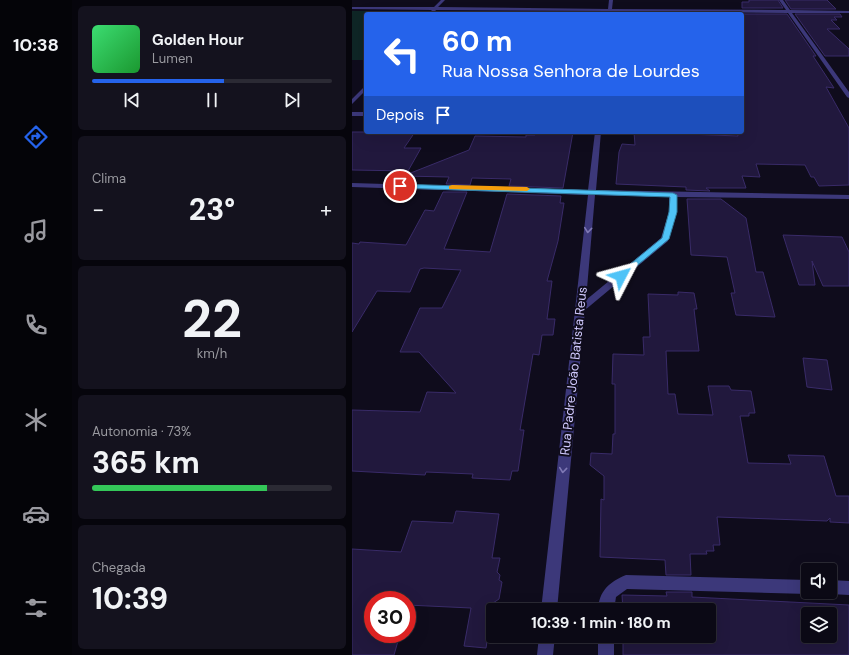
<!DOCTYPE html>
<html lang="pt">
<meta charset="utf-8">
<style>
:root{--surface:#0b0915;--page:#14121e;--text:#f1f3f6;--muted:#9a9aa0;--line:#2b2a34;--accent:#2563eb}
body{margin:0;font-family:"DM Sans",sans-serif;background:var(--page);color:var(--text);height:100vh;display:flex;flex-direction:column;font-size:15px;white-space:nowrap}
*{box-sizing:border-box;margin:0}
p{font-size:13px;color:var(--muted)}
.icon{flex:none;width:22px;height:22px;fill:none;stroke:currentColor;stroke-width:2;stroke-linecap:round;stroke-linejoin:round}
.map{position:relative;flex:1;overflow:hidden}
.details{display:flex;flex-direction:column;gap:6px;padding:6px;background:#06050c;width:280px}
.details>*{flex:none}
.banner{position:absolute;left:12px;top:12px;width:380px;height:122px;border-radius:4px;box-shadow:0 4px 16px #0002,0 0 0 1px var(--line);background:#2563eb;color:#fff;overflow:hidden}
.buttons{position:absolute;left:449px;top:563px;display:grid;gap:8px}
.buttons a{display:grid;place-items:center;width:36px;height:36px;border-radius:4px;background:var(--surface);box-shadow:0 4px 16px #0002,0 0 0 1px var(--line);font-size:20px}
.speed{position:absolute;left:12px;top:591px;display:flex;gap:8px;font-size:20px;font-weight:700;text-align:center}
.speed>*{display:grid;place-content:center;width:52px;height:52px;border-radius:50%;background:var(--surface);box-shadow:0 4px 16px #0002,0 0 0 1px var(--line);line-height:1}
.speed .limit{border:6px solid #d22;background:#fff;color:#111}
.pin{position:absolute;display:grid;place-items:center;width:34px;height:34px;color:#fff;margin:-17px;border:2px solid #fff;border-radius:50%;box-shadow:0 1px 4px #0007}
.me{position:absolute;width:44px;margin:-22px;rotate:51deg;stroke-linejoin:round;filter:drop-shadow(0 0 3px #0008)}
.turn{display:flex;align-items:center;gap:14px;height:84px;padding:0 12px;font-size:18px}
.turn .icon{width:52px;height:52px;stroke-width:2.5}
.turn b{display:block;font-size:28px;line-height:34px}
.then{display:flex;align-items:center;height:38px;padding:0 12px;background:#0003;gap:8px;font-size:15px}
.big{font-size:30px;font-weight:700;line-height:1.1}
.details .card{flex:1;display:flex;flex-direction:column;justify-content:center;gap:6px;min-width:0;padding:0 14px;border-radius:6px;background:var(--page)}
.details .dial{align-items:center;gap:0}
.dial b{font-size:52px;line-height:1}
.song{display:flex;align-items:center;gap:12px}
.cover{width:48px;height:48px;border-radius:6px;background:linear-gradient(135deg,hsl(140 70% 55%),hsl(130 70% 35%))}
.played{height:4px;border-radius:2px;background:linear-gradient(90deg,var(--accent) 55%,var(--line) 55%)}
.keys{display:flex;justify-content:space-around;direction:ltr}
.heat{display:flex;justify-content:space-between;align-items:center;font-size:22px;direction:ltr}
.charge{height:6px;border-radius:3px;background:linear-gradient(90deg,#34c759 73%,var(--line) 0)}
.trip{position:absolute;left:134px;top:603px;width:230px;height:40px;border-radius:4px;background:var(--surface);box-shadow:0 4px 16px #0002,0 0 0 1px var(--line);font-weight:700;line-height:40px;text-align:center}
main{display:flex;flex:1;min-height:0}
.tab-bar{display:flex;flex-direction:column;width:72px;justify-content:space-around;align-items:center;background:#040408;color:var(--muted)}
.tab-bar .icon{width:28px;height:28px}
.tab-bar .on{color:var(--accent)}
.tab-bar b{font-size:18px;color:var(--text)}
.map>svg:first-child{display:block}
.green{fill:#0f2626}
.building{fill:#21183d;stroke:#392b68;fill-rule:evenodd}
.lines{fill:none;stroke-linecap:round;stroke-linejoin:round}
.minor{fill:#3c387a;fill-rule:evenodd}
.oneway{stroke:#7f79b5}
.route{fill:#4fc3f7;stroke:#337fa1}
.slow{fill:#f59e0b}
.labels{text-anchor:middle;stroke-width:4;stroke-linejoin:round;paint-order:stroke}
.street-label{font-size:13px;fill:#d0c9fd;stroke:#0f0c1c}
</style>
<main>
<nav class="tab-bar">
<b>10:38</b>
<svg class="icon on" aria-label="directions" viewBox="0 0 24 24"><path d="M12 3l9 9-9 9-9-9zM9 14v-3h6M13 9l2 2-2 2"/></svg>
<svg class="icon" aria-label="music" viewBox="0 0 24 24"><path d="M9 18V5l10-2v13"/><circle cx="6" cy="18" r="3"/><circle cx="16" cy="16" r="3"/></svg>
<svg class="icon" aria-label="phone" viewBox="0 0 24 24"><path d="M5 4h4l2 5-3 2q2 4 5 5l2-3 5 2v4C11 20 4 13 5 4z"/></svg>
<svg class="icon" aria-label="climate" viewBox="0 0 24 24"><path d="M12 3v18M4 7l16 10M4 17L20 7"/></svg>
<svg class="icon" aria-label="car" viewBox="0 0 24 24"><path d="M5 17H2v-5l4-1 3-4h7l3 4 3 1v5h-3M9 17h6M6 11h13"/><circle cx="7" cy="17" r="2"/><circle cx="17" cy="17" r="2"/></svg>
<svg class="icon" aria-label="filters" viewBox="0 0 24 24"><path d="M4 7h16M4 17h16"/><circle cx="9" cy="7" r="2"/><circle cx="15" cy="17" r="2"/></svg>
</nav>
<section class="details">
<div class="card">
<div class="song"><i class="cover"></i><div><b>Golden Hour</b><p>Lumen</p></div></div>
<div class="played"></div>
<div class="keys"><svg class="icon" aria-label="previous" viewBox="0 0 24 24"><path d="M18 5L8 12l10 7zM5 5v14"/></svg><svg class="icon" aria-label="pause" viewBox="0 0 24 24"><path d="M8 5v14M16 5v14"/></svg><svg class="icon" aria-label="next" viewBox="0 0 24 24"><path d="M6 5l10 7-10 7zM19 5v14"/></svg></div>
</div>
<div class="card"><p>Clima</p>
<div class="heat"><a>−</a><b class="big">23°</b><a>+</a></div>
</div>
<div class="card dial"><b>22</b><p>km/h</p></div>
<div class="card"><p>Autonomia · 73%</p><b class="big">365 km</b><div class="charge"></div></div>
<div class="card"><p>Chegada</p><b class="big">10:39</b></div>
</section>
<div class="map">
<svg width="497" height="655" viewBox="0 0 497 655">
<rect width="100%" height="100%" fill="#0f0c1c"/>
<path class="green" d="M0 11H70L68 14H14V60H0Z"/>
<path class="building" d="M397 0H426L431 8H390V2H397Z
M433 0H475L484 9H439Z
M390 14H435L464 56H461L482 88 474 87 497 128V185L467 186 462 177H459L453 165 404 164 408 177 390 176 394 188H354L358 191 334 190V187L264 184 267 152 270 144 283 145 282 132 386 136 385 132H390Z
M443 14H488L490 17H482L485 20H479L488 29H475L497 49V56H473Z
M0 132H63L52 148H69L56 171 0 170Z
M184 132H221L211 188 157 186 159 179 120 178 118 185 94 184 97 177 51 176 117 150 123 136 174 137V135H183Z
M91 192H115L92 249 138 252 155 194 209 196 208 203H212L206 241 195 281H200L195 319H203L201 335H190L187 355 181 354 168 430H172L166 471H160L158 480 120 478 121 474 74 472 73 475 0 471V410L68 412 75 392 104 393 67 352H48L68 308H90L109 270 72 268 68 269 58 292 25 291 0 332V243L7 244 8 242 54 245 73 210 82 211Z
M335 199H369L394 218 404 272H411L423 317 384 315 379 293H383L375 257 339 255Z
M431 235 490 237 497 252V286H471L460 261 463 285H447Z
M326 292 342 293 345 309H342L347 351H314L316 394H323L326 414 361 415 356 386H377L379 390 399 391 403 413H397V416H388L396 463 439 464 436 455 472 456 484 496H497V523L478 522V518L475 521 365 517 368 545H361L362 551H354L355 554H338L339 575H314L313 560 248 557 249 499 252 500V476L238 465 239 453 260 454 261 434H263V384H260L261 354 292 355 291 337H298L296 294 326 295Z
M451 358 475 360 480 390 455 387Z
M104 511 147 514 140 558H148L145 572 148 575 147 580 150 582 147 599 141 603 134 648 112 646 119 608 55 605V600H21V634H48L42 655H0V549L49 552 60 521 101 523Z
M314 592H340V597L497 605V655H271V636H357V610H271L270 595 315 596ZM456 614H478V636H456Z"/>
<g class="lines">
<path class="minor" d="M89 0H93L86 7 256 9 257 0H261L260 9 434 10 427 0H431L438 10 497 11V13H440L497 92V98L495 97 436 13 260 11V14H256V11L84 10 81 14H78L77 13 80 10 0 9V7H82Z
M14 85V90L0 104V99Z
M0 112H14V116H0Z
M243 132H249L244 190 497 195V199L325 197V212L316 241 233 310 205 610H189L236 195 0 187V183L236 190ZM243 195 317 197V212L309 238 234 300Z
M274 575 456 580V592H461L456 594 275 589 264 597 262 610H246C247 591 257 582 274 575Z
M478 580 497 581V595L478 594 473 592H478Z
M187 636H203L201 655H185Z
M246 636H262V655H246Z"/>
</g>
<defs><path id="oneway-chevron" d="M-2-3.5L2.5 0L-2 3.5" fill="none" stroke-width="1.6" stroke-linecap="round" stroke-linejoin="round"/></defs>
<g class="oneway">
<use href="#oneway-chevron" transform="translate(236 230) rotate(96)"/>
<use href="#oneway-chevron" transform="translate(211 470) rotate(96)"/>
</g>
<path class="route" d="M46 184 321 193 325 195V212L317 239 269 279 265 276 266 274 310 238 317 212 318 197 48 188 45 186Z"/>
<path class="slow" d="M100 185 175 187 178 189 175 191 97 189V186Z"/>
<g class="labels">
<g class="street-label">
<text transform="translate(221 371) rotate(-84)" y="5">Rua Padre João Batista Reus</text>
</g>
</g>
</svg>
<div class="buttons">
<a><svg class="icon" aria-label="sound" viewBox="0 0 24 24"><path d="M4 9h4l5-4v14l-5-4H4zM17 9q2 3 0 6"/></svg></a>
<a><svg class="icon" aria-label="layers" viewBox="0 0 24 24"><path d="M12 4l9 5-9 5-9-5zM3 14l9 5 9-5"/></svg></a>
</div>
<div class="speed"><div class="limit">30</div></div>
<div class="pin" style="left:48px;top:186px;background:#d93025"><svg class="icon" aria-label="arrive" viewBox="0 0 24 24"><path d="M6 21V4h12l-3 4 3 4H6"/></svg></div>
<svg class="me" style="left:269px;top:276px" viewBox="-20 -20 40 40"><path d="M0-17L14 15 0 8-14 15z" fill="#4fc3f7" stroke="#fff" stroke-width="4"/></svg>
<div class="trip">10:39 · 1 min · 180 m</div>
<div class="banner">
<div class="turn"><svg class="icon" aria-label="left" viewBox="0 0 24 24"><path d="M17 20v-9H6M10 6l-5 5 5 5"/></svg><div><b>60 m</b>Rua Nossa Senhora de Lourdes</div></div>
<div class="then">Depois<svg class="icon" aria-label="arrive" viewBox="0 0 24 24"><path d="M6 21V4h12l-3 4 3 4H6"/></svg></div>
</div>
</div>
</main>
